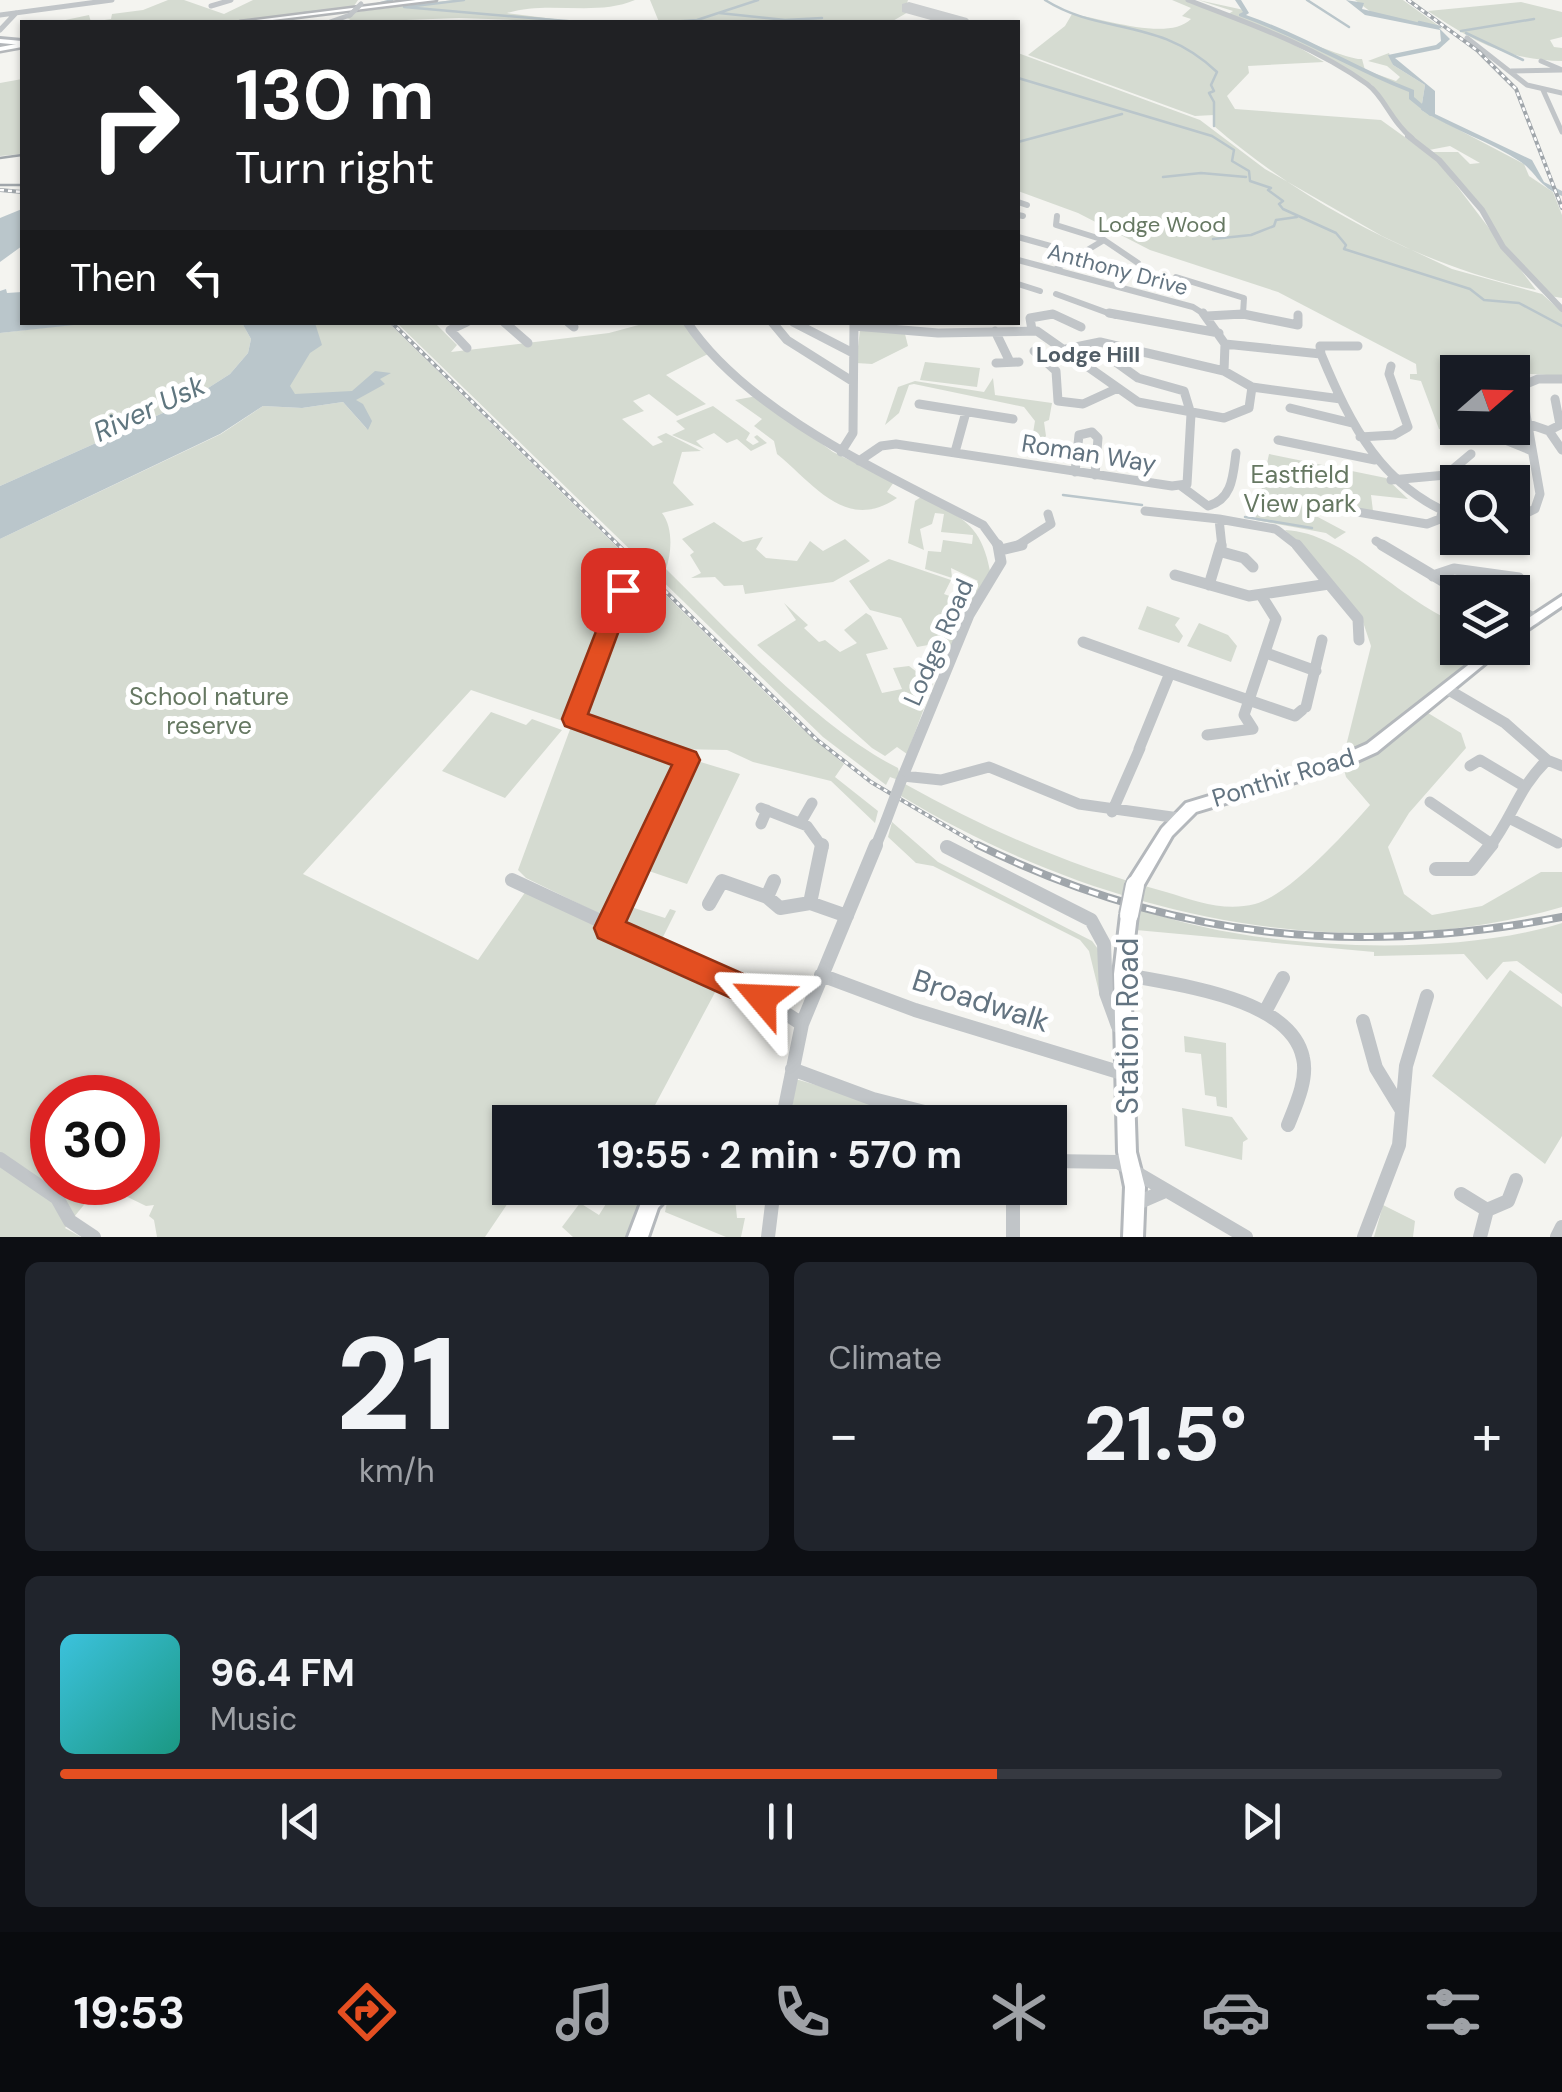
<!DOCTYPE html>
<meta charset="utf-8">
<style>
:root{--surface:#171b24;--page:#20242c;--text:#f1f3f6;--muted:#9ea1a6;--line:#363941;--accent:#e44f21}
body{margin:0;font-family:"DM Sans",sans-serif;background:var(--page);color:var(--text);height:100vh;display:flex;flex-direction:column;font-size:38px;white-space:nowrap}
*{box-sizing:border-box;margin:0}
p{font-size:32px;color:var(--muted)}
.icon{flex:none;width:55px;height:55px;fill:none;stroke:currentColor;stroke-width:2;stroke-linecap:round;stroke-linejoin:round}
.map{position:relative;height:1237px;overflow:hidden}
.drawer{display:flex;flex-direction:column;gap:25px;padding:25px;background:#0d0f14;flex:1}
.drawer>*{flex:none}
.hud{position:absolute;left:20px;top:20px;width:1000px;height:305px;border-radius:0px;box-shadow:0 2px 8px #0004;background:#202124;color:#fff;overflow:hidden}
.needle{width:65px;rotate:70deg}
.fabs{position:absolute;left:1440px;top:355px;display:grid;gap:20px}
.fabs a{display:grid;place-items:center;width:90px;height:90px;border-radius:0px;background:var(--surface);box-shadow:0 2px 8px #0004;font-size:50px}
.speed{position:absolute;left:30px;top:1075px;display:flex;gap:20px;font-size:50px;font-weight:700;text-align:center}
.speed>*{display:grid;place-content:center;width:130px;height:130px;border-radius:50%;background:var(--surface);box-shadow:0 2px 8px #0004;line-height:1}
.speed .limit{border:15px solid #d22;background:#fff;color:#111}
.pin{position:absolute;display:grid;place-items:center;width:85px;height:85px;color:#fff;margin:-42px;border-radius:20px;box-shadow:0 5px 15px #0006}
.me{position:absolute;width:110px;margin:-55px;rotate:296deg;stroke-linejoin:round;filter:drop-shadow(0 0 8px #0008)}
.turn{display:flex;align-items:center;gap:35px;height:210px;padding:0 50px;font-size:45px}
.turn .icon{width:130px;height:130px;stroke-width:2.5}
.turn b{display:block;font-size:70px;line-height:85px}
.then{display:flex;align-items:center;height:95px;padding:0 50px;background:#0003;gap:20px;font-size:38px}
.big{font-size:75px;font-weight:700;line-height:1.1}
.drawer .widget{flex:1;display:flex;flex-direction:column;justify-content:center;gap:15px;min-width:0;padding:0 35px;border-radius:15px;background:var(--page)}
.drawer .dial{align-items:center;gap:0}
.dial b{font-size:130px;line-height:1}
.song{display:flex;align-items:center;gap:30px}
.cover{width:120px;height:120px;border-radius:15px;background:linear-gradient(135deg,hsl(190 70% 55%),hsl(170 70% 35%))}
.played{height:10px;border-radius:5px;background:linear-gradient(90deg,var(--accent) 65%,var(--line) 65%)}
.keys{display:flex;justify-content:space-around;direction:ltr}
.heat{display:flex;justify-content:space-between;align-items:center;font-size:55px;direction:ltr}
.drawer .tiles{flex:1;display:grid;gap:25px;grid-template-columns:1fr 1fr}
.widget:last-child{grid-column:span 2}
.trip{position:absolute;left:492px;top:1105px;width:575px;height:100px;border-radius:0px;background:var(--surface);box-shadow:0 2px 8px #0004;font-weight:700;line-height:100px;text-align:center}
.tabs{display:flex;height:160px;justify-content:space-around;align-items:center;background:#090b0e;color:var(--muted)}
.tabs .icon{width:70px;height:70px}
.tabs .on{color:var(--accent)}
.tabs b{font-size:45px;color:var(--text)}
.map>svg:first-child{display:block}
.green{fill:#d5dbd1;fill-rule:evenodd}
.water{fill:#bac6cb}
.lines{fill:none;stroke-linecap:round;stroke-linejoin:round}
.stream{stroke:#bac6cb;stroke-width:2.5}
.river{fill:#bac6cb;fill-rule:evenodd}
.runway{fill:#cacdce;fill-rule:evenodd}
.major-casing{stroke:#b4b8bc;stroke-width:6}
.highway-casing{stroke:#b4b7ba;stroke-width:5}
.minor-far4{stroke:#c1c5c8;stroke-width:5}
.minor-far3{stroke:#c1c5c8;stroke-width:6}
.minor-far2{stroke:#c1c5c8;stroke-width:9}
.minor-far1{stroke:#c1c5c8;stroke-width:11}
.minor{stroke:#c1c5c8;stroke-width:14}
.major{fill:#fff;fill-rule:evenodd}
.highway{fill:#fff;fill-rule:evenodd}
.tram{stroke:#a0a6ab;stroke-width:2.5}
.rail-far1-casing{stroke:#a0a6ab;stroke-width:4}
.rail-casing{stroke:#a0a6ab;stroke-width:8}
.rail-far1{stroke:#fff;stroke-width:2.5;stroke-dasharray:4;stroke-linecap:butt}
.rail{stroke:#fff;stroke-width:4;stroke-dasharray:10;stroke-linecap:butt}
.major-bridge-casing{stroke:#b4b8bc;stroke-width:22;stroke-linecap:butt}
.minor-bridge-far1{stroke:#c1c5c8;stroke-width:5}
.minor-bridge{stroke:#c1c5c8;stroke-width:11}
.major-bridge{stroke:#fff;stroke-width:18}
.route{fill:#e44f21;stroke:#943315;stroke-width:2.5}
.labels{text-anchor:middle;stroke-width:10;stroke-linejoin:round;paint-order:stroke}
.far-park-label{font-size:22px;fill:#667862;stroke:#fff}
.far-street-label{font-size:22px;fill:#637481;stroke:#fff}
.far-neighbourhood-label{font-size:22px;font-weight:bold;fill:#515d66;stroke:#fff}
.street-label{font-size:25px;fill:#637481;stroke:#fff}
.park-label{font-size:25px;fill:#667862;stroke:#fff}
.water-label{font-size:28px;font-style:italic;fill:#5f767f;stroke:#fff}
.near-street-label{font-size:30px;fill:#637481;stroke:#fff}
</style>
<div class="map">
<svg width="1562" height="1237" viewBox="0 0 1562 1237">
<rect width="100%" height="100%" fill="#f4f4f0"/>
<path class="green" d="M168 0H184L224 14 253 0H358L352 9 237 22H56L89 15 91 22 111 19 112 14 143 10Z
M453 0H635C595 17 548 0 507 13L578 22 459 18 354 22 347 18 355 12Z
M650 0H908L906 6 967 22 910 11 891 22H659Z
M1172 0H1186L1227 15 1233 11 1198 0 1244 10 1242 15C1266 24 1348 61 1362 59L1365 70 1396 81 1400 77 1387 66 1368 61 1389 53 1393 65 1425 85 1421 110 1524 164 1529 176 1553 192 1562 215V298L1550 296 1502 244 1486 212 1432 152H1458L1470 164 1480 163 1450 146 1429 150 1394 122 1372 85 1286 40 1324 62 1248 66 1249 73 1227 96 1235 109 1381 120 1438 161 1536 290C1422 267 1302 202 1214 126V115L1195 116 1028 55 1065 26 1072 14C1102 18 1168 42 1191 19L1182 16 1191 8Z
M1355 0H1403L1443 29 1375 15Z
M1521 2 1562 12V37L1550 40 1554 47 1562 48V61C1507 60 1473 41 1428 11Z
M1018 53 1200 120 1265 169 1382 236 1452 269 1542 294 1562 312V376L1440 368 1457 394 1458 428 1476 431 1477 438 1439 429 1421 381 1410 379V374H1417L1416 364 1278 292 1150 250 1078 213 1018 191Z
M22 79V154L0 156V83Z
M92 322 242 323 251 339 248 353 230 374 183 404 0 486V333Z
M299 323H389L797 724 844 764 835 777 878 811 875 823 831 781 753 762 727 750 674 749 583 718 677 756 681 766 608 918 526 878 518 870 572 724 471 690 303 874 478 960 526 891 720 983 646 1122H622L601 1113 596 1122H510V1188H518L485 1237H157L154 1220 149 1216 154 1205 146 1206 101 1184 65 1228 81 1237H0V539L221 434 263 406 302 408 343 402 367 429 348 400 280 402ZM52 1098H138V1182H52Z
M397 323H435L457 345 451 352 609 333 646 323H687L708 354 666 375 706 404 677 416 649 394 633 401 644 411 622 419 653 446 663 442 657 437 666 433 701 451 682 452 673 483 694 505 662 513C673 527 672 552 666 569 731 633 818 728 898 768L901 781 890 777 886 785 823 737Z
M860 330 905 334 908 346 872 364 856 363Z
M925 362 980 368 977 387 920 380Z
M993 378 995 395 1052 403 1049 420 1044 422 1046 436 1040 444 1031 445 1035 421 1024 407 914 384 909 385 899 413 885 425 898 387 915 381 984 392Z
M757 396 833 452 894 482 887 492 897 498C846 532 816 486 777 454L774 441 754 426 762 419 735 400Z
M713 406 750 433 746 440 753 445 759 442 754 437 757 435 767 443 751 451 737 439 727 443 714 433 696 441 704 449 672 435 685 429 676 421Z
M1269 454 1386 478 1408 499 1371 495 1373 511 1321 504 1316 516 1346 532 1335 539 1326 533 1255 520Z
M921 497C961 517 981 523 990 571L943 662 934 644 917 647 901 618 870 610 849 581 889 559 951 580 944 594 955 598 978 581 951 568 952 578 925 569 928 551 941 552 943 540 972 544 973 535 941 532 944 514 935 513 932 524 920 529 924 550 908 543 915 501Z
M714 522 743 542 763 537 756 549 766 558 797 561 810 541 823 551 845 539 870 561 833 582 745 594 743 585 724 586 715 577 691 578 701 573 690 555 694 552 682 539Z
M1285 530C1346 533 1397 599 1457 623L1458 648H1498L1423 710 1461 733 1466 748 1409 813 1388 847 1404 894 1432 915 1482 906 1541 872H1562V907C1342 971 1094 913 901 796L905 784C989 831 1073 867 1166 892 1196 901 1224 912 1255 904 1290 895 1346 832 1370 805L1346 777 1342 762 1371 646 1361 616Z
M784 603 808 625 804 628 819 642 825 640 840 652 857 643 844 630 866 613 871 616 888 649 866 654 882 693 902 689 893 668 909 666 933 684 907 754 897 747 885 756 872 748 757 645 796 620Z
M1147 606 1180 618 1175 625 1183 636 1179 643 1138 629Z
M1199 623 1228 635 1237 646 1231 662 1187 646Z
M491 712 526 725 532 719 562 730 505 798 442 771Z
M694 760 740 774 687 884 640 868Z
M892 822 938 862 1092 941 1098 949 1100 996 1089 951 1080 940 933 866 916 863 888 837Z
M625 905 665 918 670 909 676 911 659 945 624 928Z
M1140 909C1252 950 1448 959 1562 923V994L1517 961 1503 962 1487 980 1464 954 1374 956V952L1136 930Z
M1510 970 1562 1007V1136L1545 1164 1432 1076Z
M1184 1036 1226 1043 1227 1108 1217 1106 1216 1097 1205 1095 1201 1054 1185 1052Z
M796 1080H799L941 1122H790Z
M1182 1108 1232 1117 1248 1139 1243 1142 1242 1160 1185 1146Z
M616 1188H650L629 1237H573L562 1227 580 1203 599 1215Z
M681 1188H734L737 1218H745L741 1237H726L665 1212 668 1198Z
M1383 1205 1415 1221 1413 1237H1374Z"/>
<path class="water" d="M1346 0 1364 3 1362 9 1438 27 1450 39 1439 49 1395 58 1435 91V114L1532 160 1544 182 1562 191V196C1537 185 1536 172 1521 162 1489 141 1453 130 1421 110L1425 85 1393 65 1388 55 1436 45 1441 41 1440 30 1365 15Z
M22 209V246L0 262V218Z
M6 289 7 293 22 292V322L92 323 0 333V291Z
M242 323H315L322 345 310 353 290 386 295 394 352 391 375 371 391 373 380 379 385 384 356 400 363 404 372 421 368 430 343 402 302 408 263 406 220 434 0 539V486L183 404 230 374 248 353 251 339Z"/>
<g class="lines">
<path class="stream" d="M1045 0C1102 36 1158 16 1217 72L1211 85 1214 91 1209 93 1214 102V126
M1307 0 1349 27
M370 6 392 0
M404 7 578 22
M406 7 464 0
M304 13 352 8
M719 13 785 20 822 18
M671 22 697 20 758 0
M1419 22 1440 27
M1461 31 1534 19
M1466 33 1523 60
M1018 78 1212 136 1234 150 1232 161 1249 171 1250 181 1271 188 1268 190 1283 201 1279 204 1283 209 1336 233 1346 245 1344 249 1470 289 1484 300 1519 303 1562 326
M1018 142 1122 114
M1163 177 1201 173 1246 177
M1213 239 1251 235 1274 226 1276 220 1297 217
M1063 495 1142 505
M1245 517 1312 528"/>
<path class="river" d="M1235 0H1241L1249 13 1246 15C1304 35 1357 68 1414 90V97L1435 115 1430 116 1409 99V92C1351 69 1298 37 1239 16V14L1243 12Z"/>
<path class="runway" d="M909 2 967 18 971 22H938L902 12V4Z"/>
<g class="major-casing">
<path id="major" d="M0 39 22 41V45L0 43Z
M1562 596V606L1512 640V629Z
M1490 648H1504L1377 752 1342 768 1196 812 1172 836 1141 890 1135 892 1129 890 1127 885 1129 880 1162 828 1186 803 1338 757 1367 744Z
M1129 908 1135 910 1137 915 1130 974 1136 1152 1145 1187 1143 1237H1123L1125 1187 1118 1152 1114 974 1121 915 1123 910Z
M651 1188H673L670 1195 658 1208 648 1237H628L644 1195Z"/>
</g>
<g class="highway-casing">
<path id="highway" d="M416 0H436L256 22H240Z
M22 43V47L0 51V47Z"/>
</g>
<path class="minor-far4" d="M1188 0C1248 23 1314 46 1367 84 1384 96 1392 123 1412 138
M211 6 231 0
M0 15 112 0
M330 22 350 15
M0 30 16 13
M1467 38 1527 85 1562 93
M1541 61 1562 70
M1511 71 1562 70
M1543 90 1562 132"/>
<path class="minor-far3" d="M1408 136 1439 160 1482 210 1503 247 1562 309
M1018 202 1027 205
M1018 215 1023 216
M1057 216 1056 225 1104 240 1138 263
M1018 237 1079 254
M1076 255 1122 276
M1018 260 1193 307 1207 316
M1056 269 1104 240
M1176 277 1244 298 1243 314
M1018 284 1040 291
M1056 294 1116 316
M1042 316H1057
M1208 316H1253"/>
<path class="minor-far2" d="M1109 313 1219 333
M1203 313 1225 344 1224 371
M1207 316 1243 314 1298 325V315
M467 322 450 330 467 348
M504 322 528 343
M568 322 574 327
M687 322C747 413 888 475 983 525L999 547
M772 322 787 340 852 381
M793 322 853 353
M854 326 938 333 1037 331 1138 402 1224 418 1249 408 1252 387 1224 371 1100 342 1066 349
M1032 330 1030 318 1053 314 1081 327
M995 331 1010 362
M1225 344 1321 354C1351 426 1382 488 1458 517
M1034 351 1056 371 1058 401 1083 404 1118 388
M1321 354 1320 346H1358
M996 363 1019 362
M1252 387 1341 399
M919 404 1013 419
M1290 408 1352 423
M1526 423 1549 431 1562 450
M1501 428 1508 441 1532 451
M1550 430 1560 425 1555 399
M1360 437 1394 435 1408 427 1389 374 1391 366
M1278 440 1375 460
M841 452 853 433 854 322
M955 452 966 412
M859 461 881 446 896 444 1172 486 1187 484 1191 414 1184 391 1138 378 1113 360
M1075 472 1079 435 1092 432 1098 438 1095 475
M1490 477 1500 480
M1391 480 1446 475 1471 454
M1181 486 1208 506C1233 499 1233 475 1236 453
M1329 507 1427 524 1440 519 1442 513
M1145 511 1219 519 1222 547
M1219 519 1275 529
M1512 520 1535 509 1540 494 1521 386 1538 379H1562
M1277 530 1299 547
M1376 541 1386 547
M1015 547 1051 524 1048 514"/>
<path class="minor-far1" d="M1297 545 1329 584
M1382 545 1461 592
M1001 550 1022 545
M1222 552 1244 558 1253 567
M1175 575 1249 596 1329 584 1358 619 1359 640
M1433 576 1454 569 1519 578
M625 577 574 719 687 760 646 848
M1209 585 1221 545
M1512 606 1535 619
M1083 642 1170 673
M1266 653 1316 671
M1447 689 1505 723 1547 760 1562 766
M1306 707 1322 640
M1207 735 1253 729 1244 715 1276 619 1261 595
M1139 749 1170 673 1295 716 1302 710
M1470 766 1480 760 1522 785
M903 776 941 780 989 767 1079 804 1179 818
M901 781 969 615 1001 562 998 545
M1430 802 1493 845
M761 808 807 826 823 848
M1112 812 1140 748
M1511 819 1558 843
M801 822 812 803
M761 824 767 810
M875 848 886 821
M1489 848C1514 815 1517 790 1547 760"/>
<path class="minor" d="M822 845 810 903 847 916
M947 847 1091 920 1104 944 1106 993 1118 1026
M1436 869H1472L1491 845
M512 880 751 991 802 1024
M767 897 774 881
M709 904 722 881 767 897 780 908 810 903
M608 928 647 845
M1122 974C1173 985 1290 996 1303 1058 1308 1079 1296 1105 1288 1125
M821 975 915 1010 1125 1074
M1266 1010 1283 978
M1363 1021 1376 1068 1401 1109
M792 1069 873 1099 964 1122
M782 1122 802 1024 876 845
M0 1159 57 1198 70 1221 94 1237
M1050 1161 1118 1162 1246 1237
M1013 1188V1237
M1461 1194 1487 1210
M1135 1204 1165 1191
M768 1237 774 1188
M1364 1237 1399 1145 1406 1066 1427 996
M1480 1237 1487 1210 1508 1201 1516 1180
M1557 1237 1562 1227"/>
<use href="#major" class="major"/>
<use href="#highway" class="highway"/>
<path class="tram" d="M0 158 22 155
M0 185H22"/>
<g class="rail-far1-casing">
<path id="rail-far1" d="M1408 0 1478 51 1516 89 1562 208
M0 190 22 192
M391 322 816 739 871 782 983 848"/>
</g>
<g class="rail-casing">
<path id="rail" d="M978 845C1171 939 1353 957 1562 917"/>
</g>
<use href="#rail-far1" class="rail-far1"/>
<use href="#rail" class="rail"/>
<g class="major-bridge-casing">
<path id="major-bridge" d="M1129 915 1135 885"/>
</g>
<path class="minor-bridge-far1" d="M350 15 361 4"/>
<path class="minor-bridge" d="M886 821 901 781"/>
<use href="#major-bridge" class="major-bridge"/>
</g>
<path class="route" d="M623 582 634 590 588 714 696 752 700 760 626 922 773 987 777 998 773 1008 762 1012 598 938 594 928 672 765 565 726 562 719 612 590Z"/>
<g class="labels">
<g class="far-park-label">
<text x="1162" y="232">Lodge Wood</text>
</g>
<g class="far-street-label">
<text transform="translate(1118 269) rotate(15)" y="8">Anthony Drive</text>
</g>
<g class="far-neighbourhood-label">
<text x="1088" y="362">Lodge Hill</text>
</g>
<g class="street-label">
<text transform="translate(1089 453) rotate(9)" y="9">Roman Way</text>
<text transform="translate(938 642) rotate(-66)" y="9">Lodge Road</text>
<text transform="translate(1283 777) rotate(-17)" y="9">Ponthir Road</text>
</g>
<g class="park-label">
<text x="1300" y="483">Eastfield<tspan x="1300" dy="29">View park</tspan></text>
<text x="209" y="705">School nature<tspan x="209" dy="29">reserve</tspan></text>
</g>
<g class="water-label">
<text transform="translate(149 408) rotate(-25)" y="10">River Usk</text>
</g>
<g class="near-street-label">
<text transform="translate(981 1001) rotate(18)" y="10">Broadwalk</text>
<text transform="translate(1128 1026) rotate(-90)" y="10">Station Road</text>
</g>
</g>
</svg>
<div class="fabs">
<a><svg class="needle" viewBox="-14 -14 28 28"><path d="M0-13l5 13h-10z" fill="#e53935"/><path d="M0 13l5-13h-10z" fill="#9ea1a6"/></svg></a>
<a><svg class="icon" aria-label="search" viewBox="0 0 24 24"><circle cx="10" cy="10" r="6"/><path d="M15 15l6 6"/></svg></a>
<a><svg class="icon" aria-label="layers" viewBox="0 0 24 24"><path d="M12 4l9 5-9 5-9-5zM3 14l9 5 9-5"/></svg></a>
</div>
<div class="speed"><div class="limit">30</div></div>
<div class="pin" style="left:623px;top:590px;background:#d93025"><svg class="icon" aria-label="arrive" viewBox="0 0 24 24"><path d="M6 21V4h12l-3 4 3 4H6"/></svg></div>
<svg class="me" style="left:762px;top:998px" viewBox="-20 -20 40 40"><path d="M0-17L14 15 0 8-14 15z" fill="#e44f21" stroke="#fff" stroke-width="4"/></svg>
<div class="trip">19:55 · 2 min · 570 m</div>
<div class="hud">
<div class="turn"><svg class="icon" aria-label="right" viewBox="0 0 24 24"><path d="M7 20v-9h11M14 6l5 5-5 5"/></svg><div><b>130 m</b>Turn right</div></div>
<div class="then">Then<svg class="icon" aria-label="left" viewBox="0 0 24 24"><path d="M17 20v-9H6M10 6l-5 5 5 5"/></svg></div>
</div>
</div>
<section class="drawer">
<div class="tiles">
<div class="widget dial"><b>21</b><p>km/h</p></div>
<div class="widget"><p>Climate</p>
<div class="heat"><a>−</a><b class="big">21.5°</b><a>+</a></div>
</div>
<div class="widget">
<div class="song"><i class="cover"></i><div><b>96.4 FM</b><p>Music</p></div></div>
<div class="played"></div>
<div class="keys"><svg class="icon" aria-label="previous" viewBox="0 0 24 24"><path d="M18 5L8 12l10 7zM5 5v14"/></svg><svg class="icon" aria-label="pause" viewBox="0 0 24 24"><path d="M8 5v14M16 5v14"/></svg><svg class="icon" aria-label="next" viewBox="0 0 24 24"><path d="M6 5l10 7-10 7zM19 5v14"/></svg></div>
</div>
</div>
</section>
<nav class="tabs">
<b>19:53</b>
<svg class="icon on" aria-label="directions" viewBox="0 0 24 24"><path d="M12 3l9 9-9 9-9-9zM9 14v-3h6M13 9l2 2-2 2"/></svg>
<svg class="icon" aria-label="music" viewBox="0 0 24 24"><path d="M9 18V5l10-2v13"/><circle cx="6" cy="18" r="3"/><circle cx="16" cy="16" r="3"/></svg>
<svg class="icon" aria-label="phone" viewBox="0 0 24 24"><path d="M5 4h4l2 5-3 2q2 4 5 5l2-3 5 2v4C11 20 4 13 5 4z"/></svg>
<svg class="icon" aria-label="climate" viewBox="0 0 24 24"><path d="M12 3v18M4 7l16 10M4 17L20 7"/></svg>
<svg class="icon" aria-label="car" viewBox="0 0 24 24"><path d="M5 17H2v-5l4-1 3-4h7l3 4 3 1v5h-3M9 17h6M6 11h13"/><circle cx="7" cy="17" r="2"/><circle cx="17" cy="17" r="2"/></svg>
<svg class="icon" aria-label="filters" viewBox="0 0 24 24"><path d="M4 7h16M4 17h16"/><circle cx="9" cy="7" r="2"/><circle cx="15" cy="17" r="2"/></svg>
</nav>
